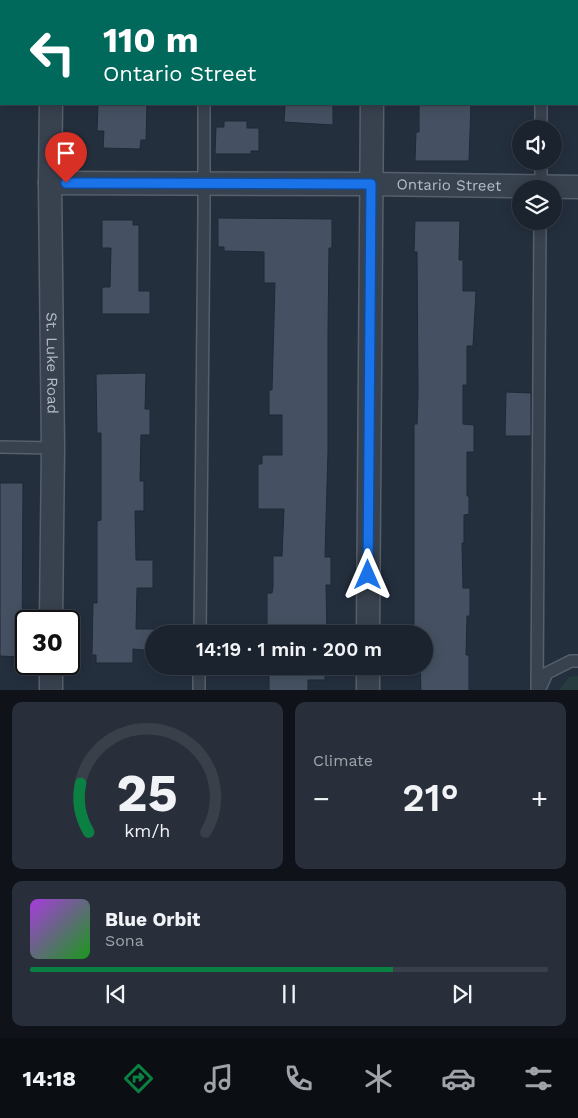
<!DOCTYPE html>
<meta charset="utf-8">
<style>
:root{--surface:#1b232e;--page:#282f3a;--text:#f1f3f6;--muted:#a0a4aa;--line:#39404a;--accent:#0b8043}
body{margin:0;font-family:"Work Sans",sans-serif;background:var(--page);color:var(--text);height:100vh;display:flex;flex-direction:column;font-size:19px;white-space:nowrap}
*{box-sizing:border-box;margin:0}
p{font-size:16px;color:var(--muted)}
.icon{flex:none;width:28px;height:28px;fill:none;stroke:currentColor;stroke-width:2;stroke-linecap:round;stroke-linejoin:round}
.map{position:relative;height:690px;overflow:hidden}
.panel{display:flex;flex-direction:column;gap:12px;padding:12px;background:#0f1319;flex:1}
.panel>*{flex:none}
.hud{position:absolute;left:0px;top:0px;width:579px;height:105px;box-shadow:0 2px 12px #0003,0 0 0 1px var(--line);background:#00695c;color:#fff;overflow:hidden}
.buttons{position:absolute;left:512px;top:120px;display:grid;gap:10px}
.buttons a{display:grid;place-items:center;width:50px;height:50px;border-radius:50%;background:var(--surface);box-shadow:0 2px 12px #0003,0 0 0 1px var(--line);font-size:25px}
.speed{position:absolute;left:15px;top:610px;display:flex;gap:10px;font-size:25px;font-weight:700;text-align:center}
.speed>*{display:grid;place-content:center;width:65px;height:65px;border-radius:50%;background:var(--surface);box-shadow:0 2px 12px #0003,0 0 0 1px var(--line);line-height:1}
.speed .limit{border:2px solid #111;border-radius:8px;background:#fff;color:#111}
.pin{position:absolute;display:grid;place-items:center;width:42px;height:42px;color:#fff;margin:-51px -21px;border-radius:50% 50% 50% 0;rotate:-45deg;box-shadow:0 0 5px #0007}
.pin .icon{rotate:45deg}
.me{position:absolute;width:55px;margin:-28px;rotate:0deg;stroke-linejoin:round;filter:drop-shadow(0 0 4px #0008)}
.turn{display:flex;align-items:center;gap:18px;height:105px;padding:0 20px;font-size:22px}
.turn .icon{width:65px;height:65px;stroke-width:2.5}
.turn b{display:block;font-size:35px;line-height:42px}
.big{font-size:38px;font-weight:600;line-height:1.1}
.panel .widget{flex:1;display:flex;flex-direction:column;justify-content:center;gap:8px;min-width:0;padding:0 18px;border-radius:10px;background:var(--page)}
.panel .dial{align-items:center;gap:0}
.dial svg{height:130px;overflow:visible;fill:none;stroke:var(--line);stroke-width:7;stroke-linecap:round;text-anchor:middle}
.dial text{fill:var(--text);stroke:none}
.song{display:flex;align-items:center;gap:15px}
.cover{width:60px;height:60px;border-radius:8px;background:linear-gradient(135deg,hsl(280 70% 55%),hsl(120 70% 35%))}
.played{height:5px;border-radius:2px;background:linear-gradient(90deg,var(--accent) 70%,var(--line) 70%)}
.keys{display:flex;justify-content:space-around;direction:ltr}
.heat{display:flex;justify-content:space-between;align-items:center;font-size:28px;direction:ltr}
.panel .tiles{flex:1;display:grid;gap:12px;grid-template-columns:1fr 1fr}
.widget:last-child{grid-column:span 2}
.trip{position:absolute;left:145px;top:625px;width:288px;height:50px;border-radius:25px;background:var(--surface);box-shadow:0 2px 12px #0003,0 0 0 1px var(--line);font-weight:600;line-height:50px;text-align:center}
.tabs{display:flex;height:80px;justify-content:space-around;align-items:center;background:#0b0e12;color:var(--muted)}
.tabs .icon{width:35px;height:35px}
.tabs .active{color:var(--accent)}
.tabs b{font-size:22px;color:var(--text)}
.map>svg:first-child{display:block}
.green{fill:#263c3f}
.building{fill:#455162;stroke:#1f2835}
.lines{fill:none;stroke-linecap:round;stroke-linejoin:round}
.lane-casing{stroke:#565f6c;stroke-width:14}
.street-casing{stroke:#565f6c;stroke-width:25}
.lane{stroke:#38414e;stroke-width:11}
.street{stroke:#38414e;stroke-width:22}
.route-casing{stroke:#114b97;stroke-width:12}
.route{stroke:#1a73e8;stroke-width:9}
.labels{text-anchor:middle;stroke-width:5;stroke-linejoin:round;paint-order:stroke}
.street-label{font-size:15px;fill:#b4bcc9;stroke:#1d2633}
</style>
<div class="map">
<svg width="578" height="691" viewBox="0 0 578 691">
<rect width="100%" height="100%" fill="#242f3e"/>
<path class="green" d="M578 676V690H559L569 677Z"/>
<path class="building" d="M98 104H147L146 140H141L140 149 103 148 104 131H97Z
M285 104H333V125L284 122Z
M471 104 469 161H415L416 132H419V105Z
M224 121H247V128H259V151H251V154H215L216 127H224Z
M218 218 332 219V248H329L328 332V451L325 557H331V585H326L327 634H267V593H272L273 587V556H282L284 509H258V464H262V455H282V415H269V390H272L275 283H264V252L224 251V247H218Z
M102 220H133V225H139V291H150V314H102V287H110L111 248H102Z
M415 221H460L459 260H463V291H476L473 346H467V385H463V424L474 425V452H467V496H469V514L464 515V543H462L463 588H470V616H467L466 655H469V691H421L420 666H424V634H414V424H417L418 394 417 252H414Z
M146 373 145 409H150V435H141L140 481H144V511H135L136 560H153V588H137L136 629H154V651L133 649V663H96V655H92L93 603H97V521L101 520V433H97L96 374Z
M506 392 531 393V436H505Z
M0 483H23L22 657 0 656Z
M269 666H325V680H308V691H269Z"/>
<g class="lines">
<g class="lane-casing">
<path id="lane" d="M205 1V0
M542 1V0
M0 49H1
M541 129V104
M541 189V161
M0 447 53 448
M200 634 204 212V104
M199 691V666
M537 691 540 221
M539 691 547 673 571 661H578"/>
</g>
<g class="street-casing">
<g id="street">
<path d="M52 1V0"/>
<path d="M373 1V0"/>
<path id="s1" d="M51 104 50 183 53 448 51 621"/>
<path id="s2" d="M50 183 371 184 578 187"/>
<path d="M368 634 372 104"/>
<path d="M51 691V664"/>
<path d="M368 691V666"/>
</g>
</g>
<use href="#lane" class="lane"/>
<use href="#street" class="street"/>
</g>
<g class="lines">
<g class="route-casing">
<path id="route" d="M66 183 371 184 368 575"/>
</g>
<use href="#route" class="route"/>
</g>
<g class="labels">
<g class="street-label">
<text dy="5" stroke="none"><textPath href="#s2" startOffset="399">Ontario Street</textPath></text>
<text dy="5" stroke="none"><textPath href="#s1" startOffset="259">St. Luke Road</textPath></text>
</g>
</g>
</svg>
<div class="buttons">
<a><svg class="icon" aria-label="sound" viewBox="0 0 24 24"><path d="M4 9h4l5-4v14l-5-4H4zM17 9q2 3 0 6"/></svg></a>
<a><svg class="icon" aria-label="layers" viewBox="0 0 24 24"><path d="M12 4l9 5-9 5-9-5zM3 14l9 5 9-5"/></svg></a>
</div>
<div class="speed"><div class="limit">30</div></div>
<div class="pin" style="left:66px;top:183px;background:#d93025"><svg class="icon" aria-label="arrive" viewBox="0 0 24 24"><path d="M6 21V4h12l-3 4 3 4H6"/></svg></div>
<svg class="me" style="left:368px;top:575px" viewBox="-20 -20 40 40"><path d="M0-17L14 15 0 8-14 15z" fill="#1a73e8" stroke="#fff" stroke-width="4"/></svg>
<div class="trip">14:19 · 1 min · 200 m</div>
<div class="hud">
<div class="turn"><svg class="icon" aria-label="left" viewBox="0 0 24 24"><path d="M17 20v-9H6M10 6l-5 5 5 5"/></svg><div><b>110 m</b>Ontario Street</div></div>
</div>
</div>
<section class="panel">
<div class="tiles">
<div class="widget dial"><svg viewBox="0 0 100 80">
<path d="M14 69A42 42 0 1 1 86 69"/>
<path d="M14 69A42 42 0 0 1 9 39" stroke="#0b8043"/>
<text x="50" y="56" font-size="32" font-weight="700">25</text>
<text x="50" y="72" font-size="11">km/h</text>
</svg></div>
<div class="widget"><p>Climate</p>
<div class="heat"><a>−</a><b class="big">21°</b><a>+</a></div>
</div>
<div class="widget">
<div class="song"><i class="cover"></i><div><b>Blue Orbit</b><p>Sona</p></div></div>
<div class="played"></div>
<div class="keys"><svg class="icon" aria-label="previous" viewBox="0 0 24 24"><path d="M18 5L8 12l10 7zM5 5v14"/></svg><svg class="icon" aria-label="pause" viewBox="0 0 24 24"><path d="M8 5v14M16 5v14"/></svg><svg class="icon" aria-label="next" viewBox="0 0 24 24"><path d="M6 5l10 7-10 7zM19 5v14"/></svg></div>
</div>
</div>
</section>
<nav class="tabs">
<b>14:18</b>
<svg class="icon active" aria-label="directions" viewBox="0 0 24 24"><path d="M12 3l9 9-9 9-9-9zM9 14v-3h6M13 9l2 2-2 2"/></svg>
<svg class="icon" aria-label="music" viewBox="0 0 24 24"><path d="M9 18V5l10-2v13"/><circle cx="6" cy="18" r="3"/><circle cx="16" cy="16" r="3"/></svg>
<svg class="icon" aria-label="phone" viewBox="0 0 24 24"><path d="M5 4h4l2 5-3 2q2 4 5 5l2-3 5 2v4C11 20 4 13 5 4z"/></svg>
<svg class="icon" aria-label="climate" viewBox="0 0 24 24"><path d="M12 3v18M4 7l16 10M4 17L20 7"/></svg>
<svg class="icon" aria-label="car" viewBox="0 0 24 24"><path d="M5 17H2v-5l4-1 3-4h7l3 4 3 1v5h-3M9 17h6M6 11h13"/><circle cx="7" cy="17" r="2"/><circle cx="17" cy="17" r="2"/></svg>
<svg class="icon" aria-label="filters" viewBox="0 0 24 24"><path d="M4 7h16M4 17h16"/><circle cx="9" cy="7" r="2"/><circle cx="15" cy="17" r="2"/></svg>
</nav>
